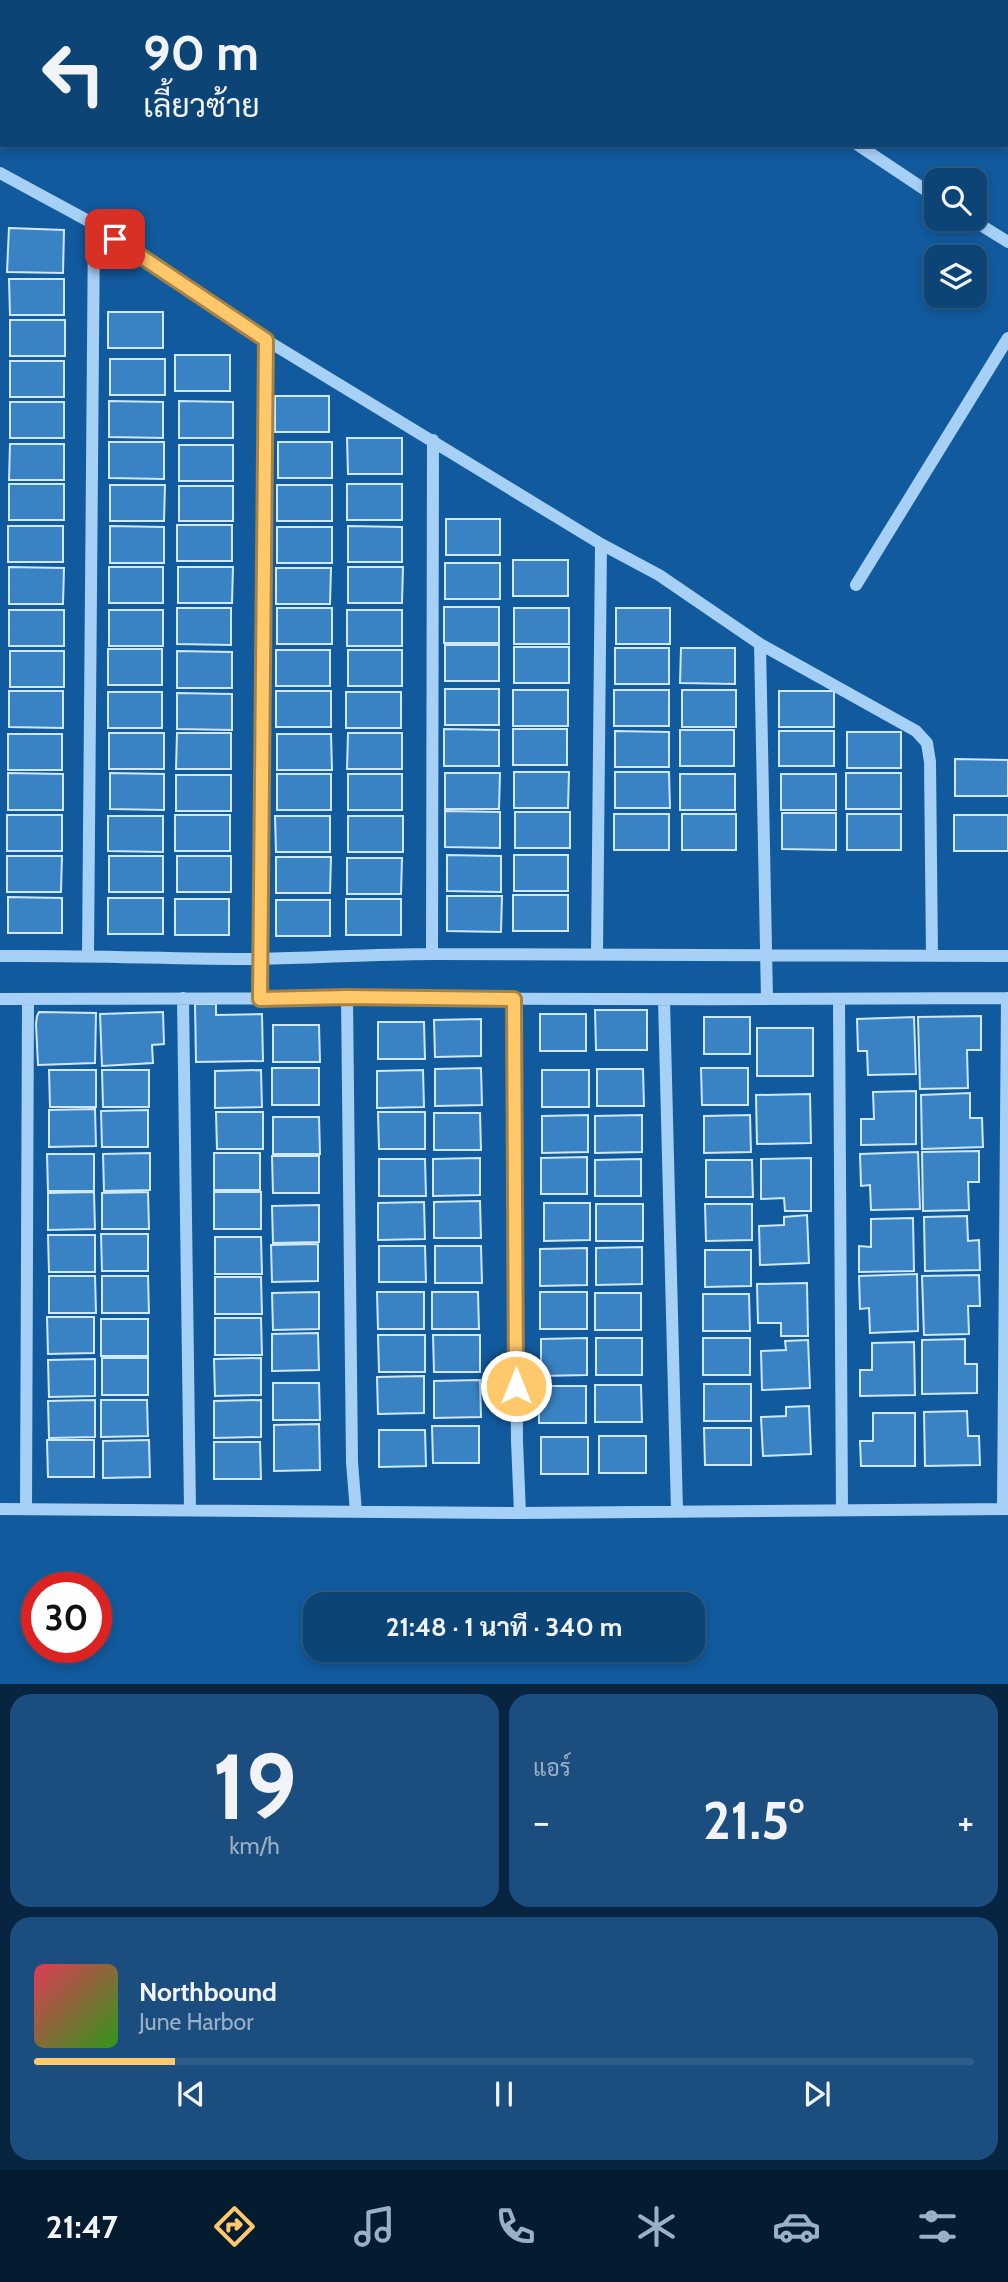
<!DOCTYPE html>
<html lang="th">
<meta charset="utf-8">
<style>
:root{--surface:#0d4476;--page:#1b4e7e;--text:#f1f3f6;--muted:#9ab0c5;--line:#2d5c88;--accent:#ffc86a}
body{margin:0;font-family:Cabin,Sarabun,sans-serif;background:var(--page);color:var(--text);height:100vh;display:flex;flex-direction:column;font-size:26px;white-space:nowrap}
*{box-sizing:border-box;margin:0}
p{font-size:23px;color:var(--muted)}
.icon{flex:none;width:38px;height:38px;fill:none;stroke:currentColor;stroke-width:2;stroke-linecap:round;stroke-linejoin:round}
.map{position:relative;height:1684px;overflow:hidden}
.drawer{display:flex;flex-direction:column;gap:10px;padding:10px;background:#072541;flex:1}
.drawer>*{flex:none}
.guide{position:absolute;left:0px;top:0px;width:1008px;height:147px;box-shadow:0 4px 10px #0003,0 0 0 2px var(--line);background:#0d4476;color:var(--text);overflow:hidden}
.controls{position:absolute;left:924px;top:168px;display:grid;gap:14px}
.controls a{display:grid;place-items:center;width:63px;height:63px;border-radius:14px;background:var(--surface);box-shadow:0 4px 10px #0003,0 0 0 2px var(--line);font-size:35px}
.speed{position:absolute;left:21px;top:1572px;display:flex;gap:14px;font-size:35px;font-weight:700;text-align:center}
.speed>*{display:grid;place-content:center;width:91px;height:91px;border-radius:50%;background:var(--surface);box-shadow:0 4px 10px #0003,0 0 0 2px var(--line);line-height:1}
.speed .limit{border:10px solid #d22;background:#fff;color:#111}
.pin{position:absolute;display:grid;place-items:center;width:60px;height:60px;color:#fff;margin:-30px;border-radius:14px;box-shadow:0 4px 10px #0006}
.me{position:absolute;width:77px;margin:-38px;rotate:0deg;stroke-linejoin:round;filter:drop-shadow(0 0 5px #0008)}
.turn{display:flex;align-items:center;gap:24px;height:147px;padding:0 28px;font-size:32px}
.turn .icon{width:91px;height:91px;stroke-width:2.5}
.turn b{display:block;font-size:49px;line-height:60px}
.big{font-size:52px;font-weight:700;line-height:1.1}
.drawer .tile{flex:1;display:flex;flex-direction:column;justify-content:center;gap:10px;min-width:0;padding:0 24px;border-radius:21px;background:var(--page)}
.drawer .dial{align-items:center;gap:0}
.dial b{font-size:91px;line-height:1}
.song{display:flex;align-items:center;gap:21px}
.cover{width:84px;height:84px;border-radius:10px;background:linear-gradient(135deg,hsl(350 70% 55%),hsl(110 70% 35%))}
.played{height:7px;border-radius:4px;background:linear-gradient(90deg,var(--accent) 15%,var(--line) 15%)}
.keys{display:flex;justify-content:space-around;direction:ltr}
.heat{display:flex;justify-content:space-between;align-items:center;font-size:38px;direction:ltr}
.drawer .tiles{flex:1;display:grid;gap:10px;grid-template-columns:1fr 1fr}
.tile:last-child{grid-column:span 2}
.trip{position:absolute;left:303px;top:1592px;width:402px;height:70px;border-radius:21px;background:var(--surface);box-shadow:0 4px 10px #0003,0 0 0 2px var(--line);font-weight:700;line-height:70px;text-align:center}
.dock{display:flex;height:112px;justify-content:space-around;align-items:center;background:#051b2f;color:var(--muted)}
.dock .icon{width:49px;height:49px}
.dock .selected{color:var(--accent)}
.dock b{font-size:32px;color:var(--text)}
.map>svg:first-child{display:block}
.building{fill:#3983c4;stroke:#cfe8fe;stroke-width:2}
.lines{fill:none;stroke-linecap:round;stroke-linejoin:round}
.minor{stroke:#a6d0f5;stroke-width:12}
.route-casing{stroke:#a68245;stroke-width:18}
.route{stroke:#ffc86a;stroke-width:12}
</style>
<div class="map">
<svg width="1008" height="1684" viewBox="0 0 1008 1684">
<rect width="100%" height="100%" fill="#115a9d"/>
<path class="building" d="M9 228 64 230 63 273 7 272Z
M9 279H64V315H10Z
M108 312H163V348H108Z
M10 320H65V356H10Z
M175 355H230V391H175Z
M110 359H165V395H110Z
M10 361H64V397H10Z
M275 396H329V432H275Z
M109 401 163 402V438L109 437Z
M179 401 233 402V438H179Z
M10 402H64V438H10Z
M347 438H402V474H348Z
M109 442H164V479L109 478Z
M278 442H332V478H278Z
M10 444H64V480H9Z
M179 445H233V481H179Z
M9 484H64V520H9Z
M347 484H402V520H347Z
M110 485H165L164 521H110Z
M277 485H332V521H277Z
M179 486H233V521H179Z
M446 519H500V555H446Z
M177 525H232V561H177Z
M8 526H63V562H8Z
M110 526 164 527V563H110Z
M348 526 402 527V562H348Z
M277 527H332V563H277Z
M513 560H568V596H513Z
M445 563H500V599H445Z
M9 567 64 568 63 604H9Z
M109 567H163V603H109Z
M178 567H233L232 603H178Z
M348 567H403L402 603H348Z
M276 568H331L330 604H276Z
M444 607H499V643H444Z
M177 608H231V645L177 644Z
M277 608H332V644H277Z
M514 608H569V644H514Z
M616 608H670V644H616Z
M9 610H64V646H9Z
M109 610H163V646H109Z
M347 610H402V646H347Z
M445 645H499V681H445Z
M514 647H569V683H514Z
M615 648H669V684H615Z
M681 648H735V684L680 683Z
M108 649H162V685H108Z
M276 650H330V686H276Z
M348 650H402V686H348Z
M10 651H64V687H10Z
M177 651 232 652V688H177Z
M445 689H499V725H445Z
M513 690H568V726H513Z
M614 690H669V726H614Z
M682 690H736V727H682Z
M9 691H63V728L9 727Z
M276 691H331V727H276Z
M779 691H834V727H779Z
M108 692H162V728H108Z
M346 692H401V728H346Z
M177 693 232 694V730L177 729Z
M444 729 499 730V766H444Z
M513 729H567V765H513Z
M680 730H734V766H680Z
M615 731 669 732V767H615Z
M779 731H834V766H779Z
M847 732H901V768H847Z
M109 733H164V769H109Z
M177 733H231V769H176Z
M348 733H402V769H347Z
M8 734H62V770H8Z
M277 734H331L332 770H277Z
M955 759 1008 760V796H955Z
M514 772H569L568 808H514Z
M615 772H669L670 808H615Z
M8 773 63 774V810H8Z
M110 773 164 774V810L110 809Z
M445 773H500L499 809H445Z
M846 773H901V809H846Z
M277 774H331V810H277Z
M348 774H402V810H348Z
M680 774H735V810H680Z
M781 774H836V810H781Z
M176 775H231V811H176Z
M445 811 500 812V848L445 847Z
M515 812H570V848H515Z
M782 813H836V850L782 849Z
M614 814H669V850H614Z
M682 814H736V850H682Z
M847 814H901V850H847Z
M7 815H62V851H7Z
M175 815H230V851H175Z
M954 815H1008V851H954Z
M108 816H163V852L108 851Z
M275 816H330V852H276Z
M348 816H403V852H348Z
M447 855 501 856V892L447 891Z
M514 855H568V891H514Z
M7 856H62L61 892H7Z
M109 856H163V892H109Z
M177 856H231V892H177Z
M276 857H331L330 893H276Z
M347 858H402L401 894H347Z
M513 895H568V931H513Z
M447 896H502L501 932 447 931Z
M8 897 62 898V933H8Z
M108 898H163V934H108Z
M175 899H229V935H175Z
M346 899H401V935H346Z
M276 900H330V936H276Z
M195 1004H216V1015L262 1014 263 1061 196 1062Z
M595 1010H647V1050H596Z
M39 1012 96 1013 95 1063 38 1065 36 1024 37 1016Z
M163 1012 164 1044 152 1045 153 1063 102 1066 100 1014Z
M540 1014H586V1051H540Z
M981 1016V1050H967L968 1088 920 1089 918 1017Z
M704 1017H750V1054H704Z
M914 1017 916 1074 868 1075 867 1051H858L857 1019Z
M481 1019V1056L435 1057 434 1020Z
M378 1022H424L425 1059H378Z
M273 1025H319L320 1062H273Z
M757 1028H813V1076H757Z
M272 1068H319V1105H272Z
M481 1068 482 1105 435 1106V1069Z
M701 1068H748V1105H702Z
M597 1069H643L644 1106H597Z
M49 1070H96V1107H50Z
M102 1070H149V1107H103Z
M261 1070 262 1107 215 1108V1071Z
M423 1070 424 1107 377 1108V1071Z
M542 1070H589V1107H542Z
M916 1091V1144L861 1145V1119H874L873 1092Z
M970 1093V1118H982L983 1147 922 1149 921 1095Z
M810 1094 811 1143 757 1144 756 1095Z
M95 1109 96 1146 49 1147V1110Z
M148 1110V1147H102L101 1111Z
M216 1112H263V1149H217Z
M378 1112H425V1149H379Z
M434 1113H480L481 1150H434Z
M588 1115V1152L542 1153V1116Z
M642 1115V1152L595 1153V1116Z
M750 1115 751 1152 704 1153V1116Z
M273 1117H319L320 1154H273Z
M979 1151V1182H968L969 1210 923 1211 922 1152Z
M918 1152 920 1209 871 1210 870 1185 861 1186 860 1154Z
M150 1153V1190L104 1191 103 1154Z
M214 1153H260V1190H214Z
M47 1154H94V1191H48Z
M272 1156H319V1193H273Z
M587 1157V1194H541V1158Z
M480 1158V1195L433 1196V1159Z
M811 1158V1211H785L784 1198 761 1199V1159Z
M379 1159H425L426 1196H379Z
M641 1159V1196H595V1160Z
M706 1160H752L753 1197H706Z
M94 1192 95 1229 48 1230V1193Z
M148 1192 149 1229H102V1193Z
M214 1192H261V1229H214Z
M480 1201 481 1238H434V1202Z
M424 1202 425 1239 378 1240V1203Z
M544 1203H590V1240L544 1241Z
M596 1204H643V1241H596Z
M705 1204H752V1240L706 1241Z
M319 1205V1242L273 1243 272 1206Z
M807 1215 809 1263 760 1265 759 1226 784 1225V1217Z
M967 1216 968 1241 979 1240 980 1270 925 1271 924 1217Z
M913 1218 914 1271 859 1272V1246L871 1247V1219Z
M101 1234H148V1271H102Z
M48 1235H95V1272H49Z
M215 1237H261L262 1274H215Z
M318 1244V1281L272 1282 271 1245Z
M379 1246H425L426 1282H379Z
M435 1246H481L482 1283H435Z
M642 1247V1284L596 1285V1248Z
M587 1248V1285L540 1286V1249Z
M705 1250H751V1286L705 1287Z
M917 1274 918 1331 870 1333 869 1308 860 1309 859 1276Z
M979 1275 980 1306H968L969 1334 924 1335 922 1276Z
M49 1276H95L96 1313H49Z
M102 1276H148L149 1313H102Z
M215 1277H261L262 1314H215Z
M807 1283 808 1336H781V1323H758L757 1284Z
M319 1292V1329L273 1330 272 1293Z
M377 1292H424V1329H378Z
M432 1292H478L479 1329H432Z
M540 1292H587V1329H540Z
M595 1293H641V1330H595Z
M703 1294H749L750 1331H703Z
M47 1317H94V1353L48 1354Z
M215 1318H261L262 1355H215Z
M101 1319H148V1356H101Z
M318 1333 319 1370 272 1371V1334Z
M378 1335H425V1372H379Z
M433 1335H480V1372H434Z
M587 1338V1375L541 1376V1339Z
M596 1338H642V1375H596Z
M703 1338H750V1375H703Z
M965 1339V1364H977V1393L922 1394V1340Z
M808 1340 810 1388 762 1390 761 1351 786 1350 785 1341Z
M914 1342 915 1395 860 1396V1370H872V1343Z
M102 1358H148V1395H102Z
M261 1358V1395L215 1396 214 1359Z
M95 1359V1396L49 1397 48 1360Z
M424 1376V1413L378 1414 377 1377Z
M480 1380 481 1417 434 1418V1381Z
M273 1383H319L320 1420H273Z
M704 1384H751V1421H704Z
M595 1385H641L642 1422H595Z
M539 1386H586V1423H539Z
M95 1400V1437L49 1438 48 1401Z
M101 1400H147L148 1436 101 1437Z
M261 1400V1437L214 1438V1401Z
M809 1406 811 1454 763 1456 761 1417 786 1416V1407Z
M967 1411 968 1436H979L980 1465 925 1466 924 1412Z
M873 1413H915V1466H861L860 1441H873Z
M319 1424 320 1470 274 1471V1425Z
M432 1426H479V1463H433Z
M704 1428H751V1465H705Z
M379 1430H425L426 1466 379 1467Z
M599 1436H646V1473H599Z
M541 1437H588V1474H541Z
M47 1440H94V1477H48Z
M149 1440 150 1477 103 1478V1441Z
M214 1442H260L261 1479H214Z"/>
<g class="lines">
<path class="minor" d="M858 145 936 197
M0 173 94 224 266 340 601 544 659 575 760 644 916 731 927 743 930 762 932 956
M971 219 1008 242
M856 585 1008 338
M760 644 767 999
M432 954 433 440
M597 954 601 544
M88 955 94 224
M0 956C86 955 172 959 259 959 317 958 375 954 433 954 624 955 816 957 1008 956
M347 997 352 1462 356 1512
M183 998 190 1509
M0 999C336 997 672 1001 1008 998
M260 999 266 340
M514 999 517 1441 520 1513
M664 1000 677 1511
M839 1001 842 1510
M0 1509 520 1513 1008 1509
M26 1509 28 999
M1003 1509 1007 998"/>
</g>
<g class="lines">
<g class="route-casing">
<path id="route" d="M115 239 266 340 260 999 347 997 514 999 516 1386"/>
</g>
<use href="#route" class="route"/>
</g>
</svg>
<div class="controls">
<a><svg class="icon" aria-label="search" viewBox="0 0 24 24"><circle cx="10" cy="10" r="6"/><path d="M15 15l6 6"/></svg></a>
<a><svg class="icon" aria-label="layers" viewBox="0 0 24 24"><path d="M12 4l9 5-9 5-9-5zM3 14l9 5 9-5"/></svg></a>
</div>
<div class="speed"><div class="limit">30</div></div>
<div class="pin" style="left:115px;top:239px;background:#d93025"><svg class="icon" aria-label="arrive" viewBox="0 0 24 24"><path d="M6 21V4h12l-3 4 3 4H6"/></svg></div>
<svg class="me" style="left:516px;top:1386px" viewBox="-20 -20 40 40"><circle r="17" fill="#ffc86a" stroke="#fff" stroke-width="3"/><path d="M0-11L8 9 0 5-8 9z" fill="#fff"/></svg>
<div class="trip">21:48 · 1 นาที · 340 m</div>
<div class="guide">
<div class="turn"><svg class="icon" aria-label="left" viewBox="0 0 24 24"><path d="M17 20v-9H6M10 6l-5 5 5 5"/></svg><div><b>90 m</b>เลี้ยวซ้าย</div></div>
</div>
</div>
<section class="drawer">
<div class="tiles">
<div class="tile dial"><b>19</b><p>km/h</p></div>
<div class="tile"><p>แอร์</p>
<div class="heat"><a>−</a><b class="big">21.5°</b><a>+</a></div>
</div>
<div class="tile">
<div class="song"><i class="cover"></i><div><b>Northbound</b><p>June Harbor</p></div></div>
<div class="played"></div>
<div class="keys"><svg class="icon" aria-label="previous" viewBox="0 0 24 24"><path d="M18 5L8 12l10 7zM5 5v14"/></svg><svg class="icon" aria-label="pause" viewBox="0 0 24 24"><path d="M8 5v14M16 5v14"/></svg><svg class="icon" aria-label="next" viewBox="0 0 24 24"><path d="M6 5l10 7-10 7zM19 5v14"/></svg></div>
</div>
</div>
</section>
<nav class="dock">
<b>21:47</b>
<svg class="icon selected" aria-label="directions" viewBox="0 0 24 24"><path d="M12 3l9 9-9 9-9-9zM9 14v-3h6M13 9l2 2-2 2"/></svg>
<svg class="icon" aria-label="music" viewBox="0 0 24 24"><path d="M9 18V5l10-2v13"/><circle cx="6" cy="18" r="3"/><circle cx="16" cy="16" r="3"/></svg>
<svg class="icon" aria-label="phone" viewBox="0 0 24 24"><path d="M5 4h4l2 5-3 2q2 4 5 5l2-3 5 2v4C11 20 4 13 5 4z"/></svg>
<svg class="icon" aria-label="climate" viewBox="0 0 24 24"><path d="M12 3v18M4 7l16 10M4 17L20 7"/></svg>
<svg class="icon" aria-label="car" viewBox="0 0 24 24"><path d="M5 17H2v-5l4-1 3-4h7l3 4 3 1v5h-3M9 17h6M6 11h13"/><circle cx="7" cy="17" r="2"/><circle cx="17" cy="17" r="2"/></svg>
<svg class="icon" aria-label="filters" viewBox="0 0 24 24"><path d="M4 7h16M4 17h16"/><circle cx="9" cy="7" r="2"/><circle cx="15" cy="17" r="2"/></svg>
</nav>
